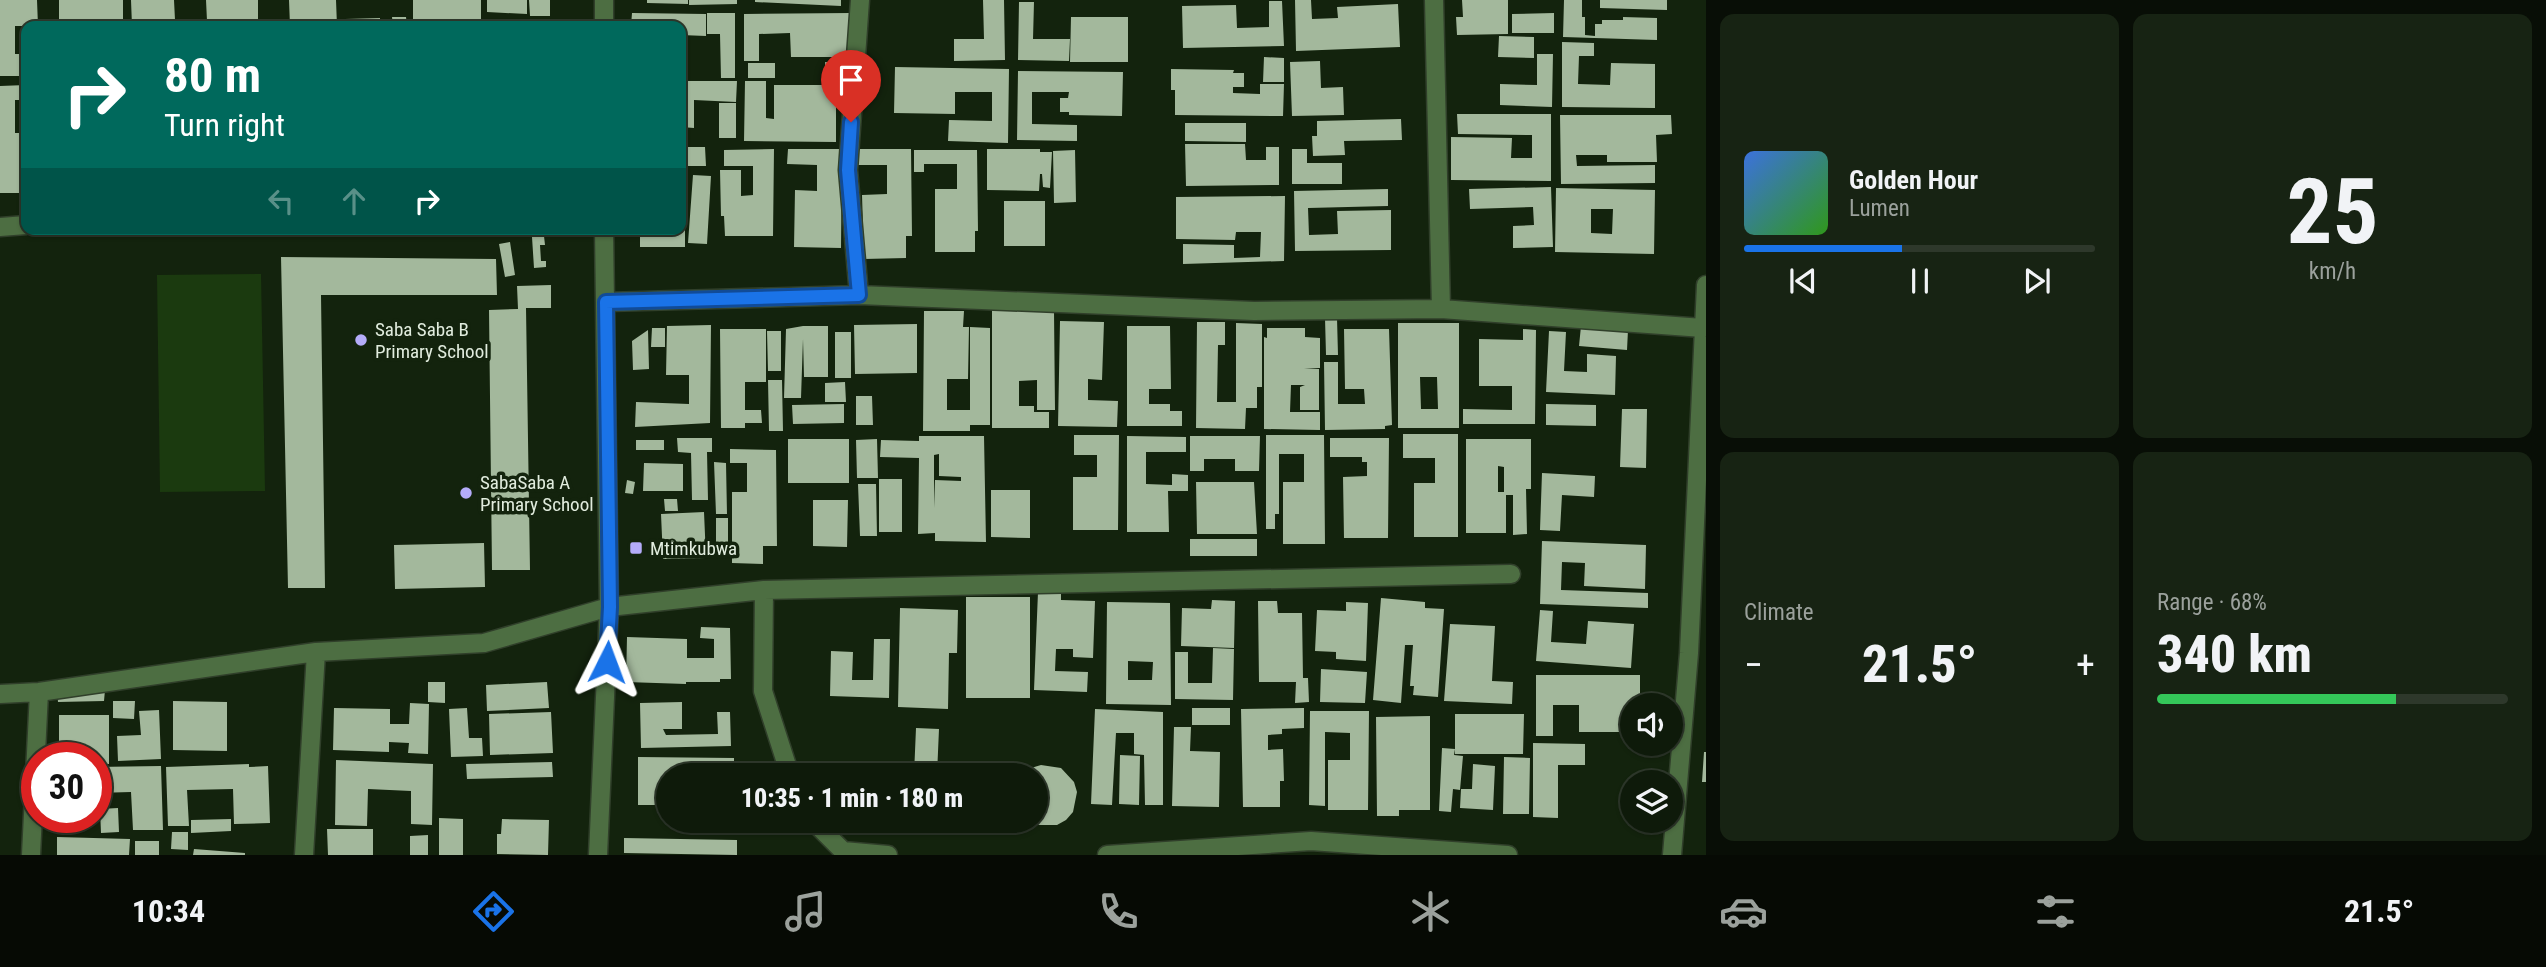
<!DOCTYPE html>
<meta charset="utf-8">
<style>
:root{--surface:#0e1a0a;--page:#172313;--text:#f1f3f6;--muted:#9ba19c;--line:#2e382b;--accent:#1a73e8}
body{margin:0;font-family:"Roboto Condensed",sans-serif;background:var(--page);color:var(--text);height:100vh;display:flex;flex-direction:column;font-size:26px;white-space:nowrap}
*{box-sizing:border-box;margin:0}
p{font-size:23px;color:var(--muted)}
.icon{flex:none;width:38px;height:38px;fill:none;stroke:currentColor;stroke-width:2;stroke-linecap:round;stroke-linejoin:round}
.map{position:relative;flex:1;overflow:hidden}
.details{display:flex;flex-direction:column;gap:14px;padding:14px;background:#080e06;width:840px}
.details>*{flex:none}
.banner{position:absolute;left:21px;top:21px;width:665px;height:214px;border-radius:14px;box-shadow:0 2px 5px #0004,0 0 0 2px var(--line);background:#00695c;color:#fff;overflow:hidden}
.buttons{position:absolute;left:1620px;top:693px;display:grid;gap:14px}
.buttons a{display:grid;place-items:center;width:63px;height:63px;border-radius:50%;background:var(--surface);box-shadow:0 2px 5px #0004,0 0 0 2px var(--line);font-size:35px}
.speed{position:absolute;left:21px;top:742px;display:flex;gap:14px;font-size:35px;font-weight:700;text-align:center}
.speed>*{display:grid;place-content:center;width:91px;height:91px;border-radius:50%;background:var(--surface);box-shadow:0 2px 5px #0004,0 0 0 2px var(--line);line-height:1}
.speed .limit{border:10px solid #d22;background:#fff;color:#111}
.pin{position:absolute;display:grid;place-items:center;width:60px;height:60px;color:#fff;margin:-72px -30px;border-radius:50% 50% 50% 0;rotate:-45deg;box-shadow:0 0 7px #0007}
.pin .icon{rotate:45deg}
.me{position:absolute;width:77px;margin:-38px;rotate:3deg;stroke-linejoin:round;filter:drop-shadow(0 0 5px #0008)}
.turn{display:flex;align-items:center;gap:24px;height:147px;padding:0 28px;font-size:32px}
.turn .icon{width:91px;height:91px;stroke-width:2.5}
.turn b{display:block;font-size:49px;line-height:60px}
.lanes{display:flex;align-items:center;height:66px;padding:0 28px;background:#0003;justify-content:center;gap:35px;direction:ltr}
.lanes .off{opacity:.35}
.big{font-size:52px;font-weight:800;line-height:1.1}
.details .card{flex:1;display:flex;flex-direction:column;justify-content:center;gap:10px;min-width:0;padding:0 24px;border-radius:14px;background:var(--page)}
.details .dial{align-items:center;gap:0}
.dial b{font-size:91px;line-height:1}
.song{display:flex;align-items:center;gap:21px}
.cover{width:84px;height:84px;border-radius:10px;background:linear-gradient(135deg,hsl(220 70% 55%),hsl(110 70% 35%))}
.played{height:7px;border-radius:4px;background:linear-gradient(90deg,var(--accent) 45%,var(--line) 45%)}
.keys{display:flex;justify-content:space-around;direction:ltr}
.heat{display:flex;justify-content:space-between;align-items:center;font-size:38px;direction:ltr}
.charge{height:10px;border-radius:5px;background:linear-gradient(90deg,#34c759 68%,var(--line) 0)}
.details .tiles{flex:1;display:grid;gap:14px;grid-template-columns:repeat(2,1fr)}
.trip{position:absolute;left:656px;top:763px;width:392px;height:70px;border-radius:35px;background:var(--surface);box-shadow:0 2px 5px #0004,0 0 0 2px var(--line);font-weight:800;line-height:70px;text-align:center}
.tab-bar{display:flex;height:112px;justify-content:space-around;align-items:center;background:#060a04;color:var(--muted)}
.tab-bar .icon{width:49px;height:49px}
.tab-bar .current{color:var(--accent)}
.tab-bar b{font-size:32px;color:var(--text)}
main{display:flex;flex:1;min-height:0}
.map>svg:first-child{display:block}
.green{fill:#1b3a0f}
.building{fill:#a3b89c;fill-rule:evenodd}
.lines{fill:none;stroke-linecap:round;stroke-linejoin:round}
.street-casing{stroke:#303f2a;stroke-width:21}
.street{stroke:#4d6e42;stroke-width:18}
.route-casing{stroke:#114b97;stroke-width:18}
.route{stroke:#1a73e8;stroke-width:12}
.poi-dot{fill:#b4acf9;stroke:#13230d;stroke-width:2.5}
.labels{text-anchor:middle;stroke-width:7;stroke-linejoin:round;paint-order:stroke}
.poi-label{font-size:19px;fill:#e1ecde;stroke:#13230d;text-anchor:start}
</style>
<main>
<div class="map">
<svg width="1706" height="855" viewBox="0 0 1706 855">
<rect width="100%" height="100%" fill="#13230d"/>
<path class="green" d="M261 274 265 491 160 492 157 275Z"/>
<path class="building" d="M0 0H37L38 26H15V54H26V76H0Z
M59 0H123V26H59Z
M131 0H174L175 20H195V26H132Z
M206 0H258V19L207 21Z
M289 0H336L337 26H290Z
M413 0H481V26H413Z
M487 0H527V14L487 12Z
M529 0H550V16H530Z
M647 0H688V4L647 3Z
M689 0H737V4L689 5Z
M755 0H841V6L755 2Z
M983 0H1004L1005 60 954 61V39H984Z
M1295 0H1311L1312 19 1338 18 1337 7 1398 4 1400 47 1296 51Z
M1462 0H1508V34L1457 35 1456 17H1463Z
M1564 0H1582V17H1585V35L1595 36V24H1602V20H1623V17L1657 18V40L1563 37Z
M1600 0H1667V10L1600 8Z
M1269 1H1282L1284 46 1183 48 1182 6 1236 5 1237 28 1269 27Z
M1019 2H1034L1033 39H1070L1069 61 1018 60Z
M632 13 706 14V36L681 35V26H631Z
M707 13H735V78H721L720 34H707Z
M851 13V57H791L790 33 759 34V61H744V14Z
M1554 13V33H1512V14Z
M392 17H406L407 26H393Z
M1071 17H1128V62H1070Z
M380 18V26H345V19Z
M540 20V26H487V21Z
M1499 36 1534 37V58L1498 57Z
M1562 42 1594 43V56H1579L1578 84 1610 85 1611 63 1655 64V108L1562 107Z
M1537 54H1553L1552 107 1500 105V84L1537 85Z
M1264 57 1284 58V82H1263Z
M1320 61 1321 88 1343 87 1344 115 1292 116 1290 62Z
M825 62H851V79H825Z
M748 63H775V78H748Z
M895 67 1009 69 1008 143 948 141 949 120 992 121V92H955V114L894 113Z
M1171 69 1234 70 1233 73H1244V87H1233V93L1260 94V84H1284L1283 116 1175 115V90H1171Z
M1018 71 1123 72 1122 116 1069 115V112H1060V98H1068L1069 92H1032V124L1077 125V141L1017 140Z
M681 81H737L736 102 694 100V128L681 127Z
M745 81H766V118L774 119V85H836V142L744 141Z
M26 85V100H15V133H26V193H0V86Z
M719 103H736V138H719Z
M1457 114H1551V181L1451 180V137L1512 138 1511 158H1532V135L1458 134Z
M1560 115H1671L1672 134 1656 135 1657 162H1607V155H1576L1577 166 1655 165V183L1561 184Z
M1401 119 1402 140 1344 141 1345 155 1313 156 1312 136H1317V121Z
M1185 123H1246V142L1185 141Z
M1185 144H1245L1246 160H1266V147H1279V185L1186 186Z
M681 147H705L706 166H681Z
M774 149 773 236H725L724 216H721L720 170H741V196L753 195V166H724V150Z
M788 149H842L841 248 794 247 795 190 817 191V165L787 164Z
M852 149H911L912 236H906V258L864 259 862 195 887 194V165H853Z
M987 149H1040V152H1052L1050 188 1043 187 1042 174H1040L1039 191 987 190Z
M1292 149H1307V163H1342V184H1292Z
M914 150H977L978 231H975V252H935V189H957V164H924V172H914Z
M1075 150 1076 202 1054 203 1053 151Z
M693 175 711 176 707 244 688 243Z
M1551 187 1553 247 1513 248V226L1534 225 1533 207 1470 209 1469 189Z
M1556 188 1655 190 1654 254 1555 252ZM1591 209H1613L1612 234 1591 233Z
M1388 189V206L1308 208 1309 235 1338 234 1337 211 1391 210V250L1295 251 1294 191Z
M681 194H685V247H640V229H681Z
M1285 196 1284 261 1183 264V244L1234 245V258L1260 257 1261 232H1236L1235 240 1176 239V197Z
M1004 201H1045V246H1004Z
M544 236 545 245H540L541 261H546V267L534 268 532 237Z
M510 242 515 275 505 277 499 244Z
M281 257 496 259 497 295H321L325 588H288Z
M551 285V308H526L530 570H492L489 310 518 309 517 286Z
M992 303H1011V311H1054L1055 410H1037V380L1019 381V406H1034V412H1049V428H992Z
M924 311H964L963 327H969L968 379H947V410H970V327L990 328V425H970V431H923Z
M1325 318H1337L1338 355H1326Z
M1060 321 1104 322 1102 380 1088 379V400L1118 401 1117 427 1058 426Z
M1197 322H1225V345H1218L1217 402H1236V323L1262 324V387H1257V408H1246L1245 429 1196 428Z
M1398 323H1459V428H1398ZM1420 377H1437L1438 409H1421Z
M917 324V373L855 374 854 325Z
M711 325 710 423 635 427 636 402 689 404V375H666L667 326Z
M803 326H828V377H804L803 339 801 398H784L786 329Z
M1127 326H1170L1171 389H1149V404H1170V411H1182V426H1127Z
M1581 326 1628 330 1627 350 1579 346Z
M652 328H665V347H651Z
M1267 328H1305V337L1320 338V368H1304L1319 369V410H1300V387L1305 385H1291L1290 412H1320V430L1264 429V337L1267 338Z
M720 329H766V382H745V410H761L762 423H745V428H721Z
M1344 329H1389L1392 425 1385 426V429L1325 430 1324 362H1338V404H1365L1364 389H1345Z
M1523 329 1536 330 1535 424H1463V409L1512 410V386H1479V339L1523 340Z
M648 330 649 369 633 370 632 341Z
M767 331H781V371H768Z
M1549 331 1566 332 1564 371 1587 372V354L1616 356 1615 395 1546 392Z
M835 332H851V378H835Z
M768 380H782L783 431H769Z
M845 382 846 402H825V383Z
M856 396H872L873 425H856Z
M844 404V423L793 424 792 405Z
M1546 404 1596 405V426L1546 425Z
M1622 409H1647L1646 468 1620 467Z
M1403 434H1458V537H1414V483H1435V458H1403Z
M1074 435H1119L1118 530H1073V477H1097V455H1074Z
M1266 435H1324L1325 544H1283V482H1304V454H1279V514H1275V529H1266Z
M919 436H984L986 542 935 541V533L918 534 919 458 880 457 881 440 919 441ZM939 454V476L961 477V481L935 480 934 508V455Z
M1127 436 1186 437V452H1146V484L1172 485V474L1188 475V491H1168L1169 532H1127Z
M1190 436H1260L1259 471H1235V459H1204V471H1190Z
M677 438H712V452H707L708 500H692L691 453 678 452Z
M1330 438H1389L1388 538H1344L1343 477 1367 476V462H1362V457H1330Z
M788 439H849V483H788Z
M877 439 878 478H857L856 440Z
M1466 439H1531V489H1526L1527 534 1513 535V495H1506V533H1466ZM1498 466 1504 467V492H1498Z
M636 440H664V450H636Z
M730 449 776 450 777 546H763V564L732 563V492H747V463H730Z
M714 462 726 463 727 514H716Z
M644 463 683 464V491H643Z
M1542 473 1595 476 1594 497 1562 495 1560 531 1540 530Z
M879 479H902V532H879Z
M627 480 635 482 633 494 625 493Z
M1196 482H1254L1257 534H1197Z
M858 484H876L877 536H860Z
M991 490H1030V538L991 537Z
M664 499H677L678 511H665Z
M813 500H848L847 547 813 546Z
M704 512 706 558 663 559 661 514Z
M716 518H728V543H716Z
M1190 539H1257V556H1190Z
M1542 541 1646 545 1645 589 1584 586 1585 563 1562 562 1561 590 1648 593V608L1540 604Z
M484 543 485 587 395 589 394 545Z
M1038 592 1061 593V600L1095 601 1093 658 1073 657V649H1056L1055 671 1088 672 1087 692 1034 690Z
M966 597H1030V698H966Z
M1381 598 1425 602V608L1444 609 1438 697 1413 695 1414 686H1410L1413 645H1405L1401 703 1373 700Z
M1212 600 1235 601 1234 648 1181 646 1182 608 1211 609Z
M1258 601H1277L1278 613H1302L1303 678H1308L1309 702 1295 703 1296 682H1259Z
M1107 602 1170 603 1171 705 1106 704ZM1128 661 1153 662 1152 680H1128Z
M1346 602 1368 603 1366 661 1336 659V652L1315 651 1317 610 1346 611Z
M900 608 958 610 957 653H949L948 709 898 707Z
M1540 610 1553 611 1551 642 1586 644 1588 621 1634 624 1631 668 1536 661Z
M1450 624 1495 626 1492 681 1513 682 1512 704 1444 701Z
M701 627 730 628 731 679H720V682H686V684L626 682 627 637 687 639V658H714V639L700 638Z
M874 639H890L889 698 830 696 831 651 853 652 852 680H873Z
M1213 648 1234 649 1233 700 1175 699V652H1188V683H1212Z
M1321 669 1367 672 1365 703 1320 702Z
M1536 675H1640V705H1633V732H1579V705H1553V736H1536Z
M428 682H445V703L428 702Z
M547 682 549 708 487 711 486 685Z
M105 690 104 701 58 702 57 691Z
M113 701H135L134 719 113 718Z
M173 701 227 702V751L173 750Z
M682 702V729H663L666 735 718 734 717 712H730L731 746 641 748 640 703Z
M410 703 429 704 428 754 408 753 409 743 389 742V752L333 750 334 708 390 709V724H409Z
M467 708 469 738H482L483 756 451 757 449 709Z
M1192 708H1230V725H1192Z
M1304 708V728L1282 729V734L1268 735V750L1283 749 1284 781H1280V807H1243L1241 709Z
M1095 709 1163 712V805H1145L1144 755 1134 754V733H1116L1112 805 1091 804Z
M159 710 161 759 118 761 117 736 141 735 139 711Z
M1310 711H1369L1368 810H1328V760H1350V733L1325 732V806L1309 805Z
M551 712 553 753 490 755 489 714Z
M1455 714H1524L1523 754H1455Z
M59 715H109V764H96V758H59Z
M1430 716V810H1399V816H1377L1376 717Z
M1174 727H1191L1190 751 1220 752 1219 807 1172 806Z
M916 728 939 729 937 775H914Z
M1533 743 1585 744V765H1558V818L1533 817Z
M1442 748 1455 749 1454 755 1463 756 1460 790 1453 789 1451 812 1439 811Z
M1704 752H1706V782H1702Z
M1120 755 1140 756 1139 805 1119 804Z
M638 757 734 758V775H668V805H638Z
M1504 757 1530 758 1529 814H1503Z
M336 760 433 764 432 825 411 824V791L368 789 367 826 335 825Z
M552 762 553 777 467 779 466 764Z
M249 764V767L268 766 270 823 234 824 233 789 187 790 189 826H168L166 767Z
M1473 764 1495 766 1493 810 1460 808 1461 789H1472Z
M1041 765 1061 768 1074 782 1077 792 1073 812 1066 820 1057 825H1037L1029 821H1036V775H1023L1031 768Z
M161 766 163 830H133L131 792 96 793V767Z
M118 808 119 832 101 833 100 809Z
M61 817H86L85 830 60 828Z
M439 818 463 819V855H439Z
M231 819V831L191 833V820Z
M502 819 549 820 548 855 497 854V834H501Z
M327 829H373V855H328Z
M172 832H188V850L171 849Z
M428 835V855H410V836Z
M57 837 130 839 129 855H57Z
M624 838 737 840V855L624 853Z
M135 841H159V855H135Z
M194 849 245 853V855H193Z"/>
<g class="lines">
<g class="street-casing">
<path id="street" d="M604 0V26
M1434 0 1441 309
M0 227 26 225
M859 295 848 170 860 0
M606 302 859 295 1254 311 1441 309 1703 328
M764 590 763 691 790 775
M0 694 39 692 316 652 484 643 609 607 764 590 1511 574
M813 821 843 851 888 855
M31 855 39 692
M304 855 316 652
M598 855 609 607 604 229
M1107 855 1311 841 1508 855
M1672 855 1689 653 1706 285"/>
</g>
<use href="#street" class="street"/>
</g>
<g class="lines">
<g class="route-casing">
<path id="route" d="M607 662 610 607 606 302 859 295 848 170 851 122"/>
</g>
<use href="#route" class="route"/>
</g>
<g class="poi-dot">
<circle cx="361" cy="340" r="7"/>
<circle cx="466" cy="493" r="7"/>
<rect x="629" y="541" width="14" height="14" rx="3.5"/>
</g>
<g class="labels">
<g class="poi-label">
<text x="375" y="336">Saba Saba B<tspan x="375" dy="22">Primary School</tspan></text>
<text x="480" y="489">SabaSaba A<tspan x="480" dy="22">Primary School</tspan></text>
<text x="650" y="555">Mtimkubwa</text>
</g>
</g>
</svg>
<div class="buttons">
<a><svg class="icon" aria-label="sound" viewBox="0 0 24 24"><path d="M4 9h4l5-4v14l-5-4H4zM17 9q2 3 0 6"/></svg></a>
<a><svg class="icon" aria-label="layers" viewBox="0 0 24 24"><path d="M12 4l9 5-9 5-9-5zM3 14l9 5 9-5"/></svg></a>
</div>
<div class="speed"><div class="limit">30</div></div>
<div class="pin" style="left:851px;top:122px;background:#d93025"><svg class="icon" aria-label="arrive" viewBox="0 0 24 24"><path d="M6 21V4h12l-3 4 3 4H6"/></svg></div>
<svg class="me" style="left:607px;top:662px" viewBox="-20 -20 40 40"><path d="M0-17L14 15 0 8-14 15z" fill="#1a73e8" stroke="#fff" stroke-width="4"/></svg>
<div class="trip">10:35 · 1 min · 180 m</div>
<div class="banner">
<div class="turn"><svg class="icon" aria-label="right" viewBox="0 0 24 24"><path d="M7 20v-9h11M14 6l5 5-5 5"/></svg><div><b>80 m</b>Turn right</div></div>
<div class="lanes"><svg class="icon off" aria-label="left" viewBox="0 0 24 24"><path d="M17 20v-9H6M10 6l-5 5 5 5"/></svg><svg class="icon off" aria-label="ahead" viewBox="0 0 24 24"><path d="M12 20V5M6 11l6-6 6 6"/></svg><svg class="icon" aria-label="right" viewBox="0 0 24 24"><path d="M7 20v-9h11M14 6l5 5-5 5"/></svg></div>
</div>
</div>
<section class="details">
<div class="tiles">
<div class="card">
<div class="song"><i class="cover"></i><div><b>Golden Hour</b><p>Lumen</p></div></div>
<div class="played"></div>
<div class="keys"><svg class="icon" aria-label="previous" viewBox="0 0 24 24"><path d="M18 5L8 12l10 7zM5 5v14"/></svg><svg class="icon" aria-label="pause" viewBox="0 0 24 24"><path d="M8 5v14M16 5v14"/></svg><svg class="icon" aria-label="next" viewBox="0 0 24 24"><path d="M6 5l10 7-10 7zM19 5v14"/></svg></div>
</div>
<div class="card dial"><b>25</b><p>km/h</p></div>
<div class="card"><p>Climate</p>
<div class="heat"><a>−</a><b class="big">21.5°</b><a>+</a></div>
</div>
<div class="card"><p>Range · 68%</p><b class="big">340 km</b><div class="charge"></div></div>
</div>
</section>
</main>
<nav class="tab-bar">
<b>10:34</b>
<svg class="icon current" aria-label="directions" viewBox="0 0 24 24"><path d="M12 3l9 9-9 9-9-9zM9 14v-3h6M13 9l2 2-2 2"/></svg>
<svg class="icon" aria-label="music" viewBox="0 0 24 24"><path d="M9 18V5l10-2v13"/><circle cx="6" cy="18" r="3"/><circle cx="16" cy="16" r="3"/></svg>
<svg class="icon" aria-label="phone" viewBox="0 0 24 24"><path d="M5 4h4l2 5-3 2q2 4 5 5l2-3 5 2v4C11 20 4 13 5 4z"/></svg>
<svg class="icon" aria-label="climate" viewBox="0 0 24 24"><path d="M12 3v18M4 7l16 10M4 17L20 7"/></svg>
<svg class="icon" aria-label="car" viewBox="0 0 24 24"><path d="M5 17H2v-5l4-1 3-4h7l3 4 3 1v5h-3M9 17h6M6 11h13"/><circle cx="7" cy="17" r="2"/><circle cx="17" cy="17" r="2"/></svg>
<svg class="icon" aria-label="filters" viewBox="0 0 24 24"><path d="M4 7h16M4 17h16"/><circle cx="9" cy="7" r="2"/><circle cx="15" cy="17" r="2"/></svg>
<b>21.5°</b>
</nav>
